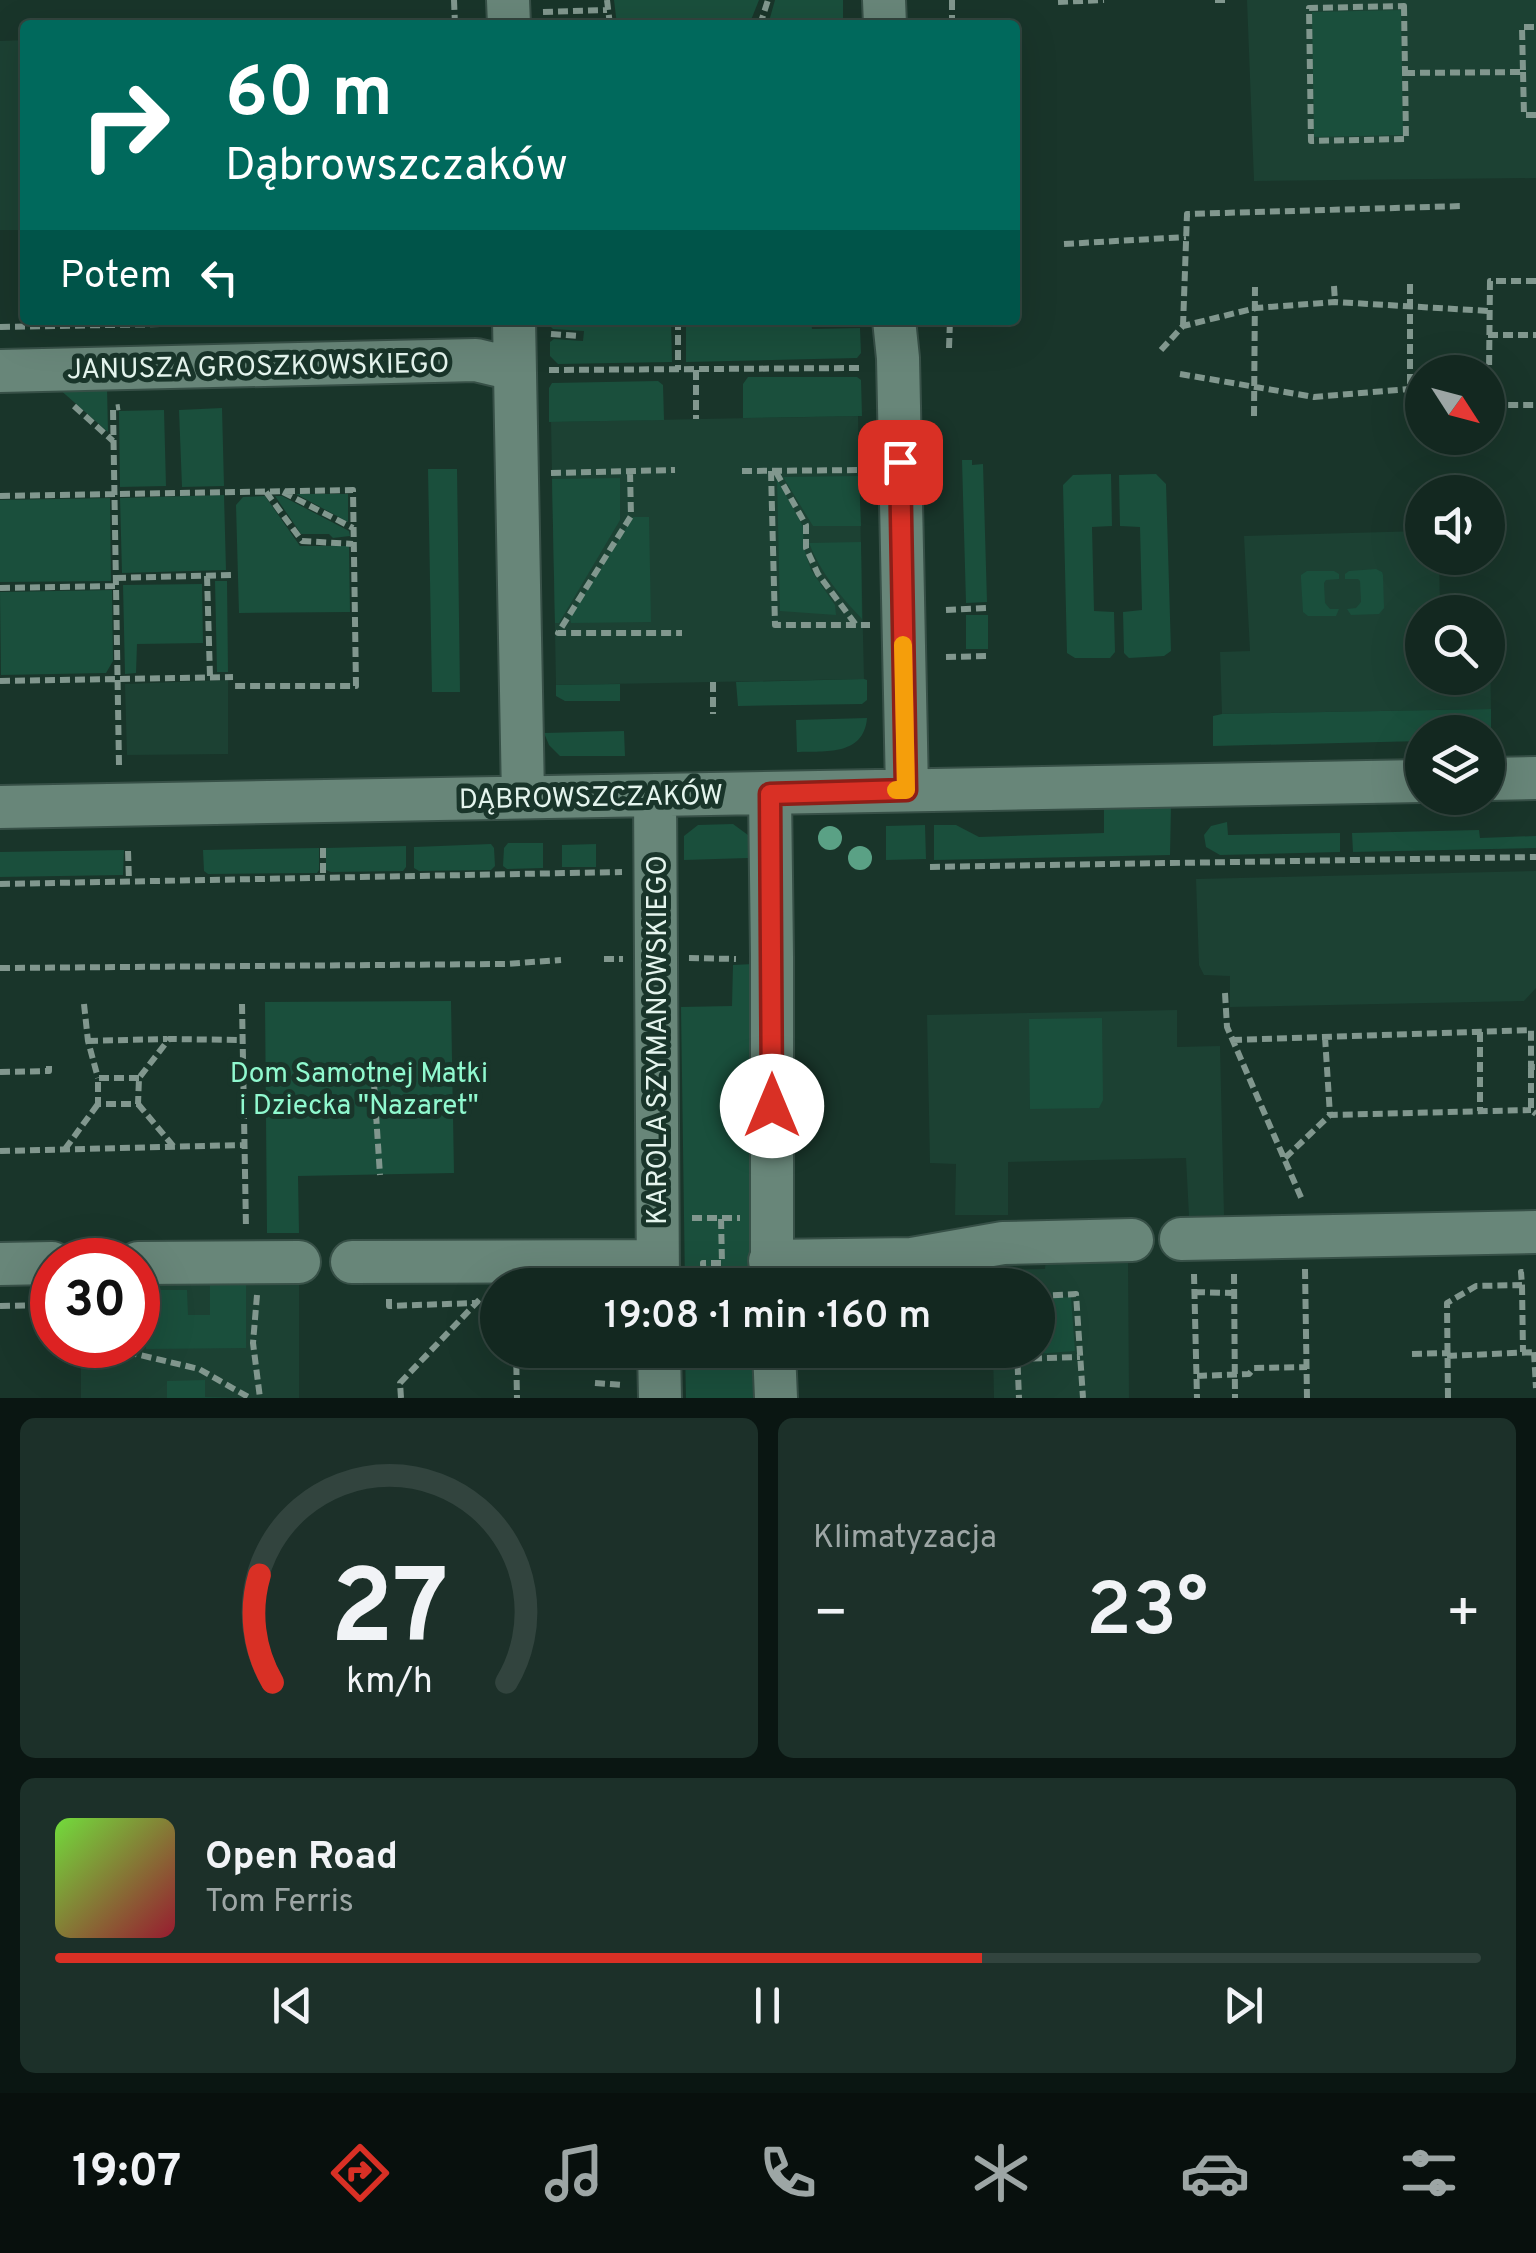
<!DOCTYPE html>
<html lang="pl">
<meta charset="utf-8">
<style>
:root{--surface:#132820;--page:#1c3029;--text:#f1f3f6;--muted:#9da6a5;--line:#32443e;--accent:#d93025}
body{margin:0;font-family:Overpass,sans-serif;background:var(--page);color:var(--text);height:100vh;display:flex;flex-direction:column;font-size:38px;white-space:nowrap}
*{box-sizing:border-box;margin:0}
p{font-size:32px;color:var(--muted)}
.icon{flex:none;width:55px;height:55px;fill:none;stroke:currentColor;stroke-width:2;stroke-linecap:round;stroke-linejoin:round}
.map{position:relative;height:1398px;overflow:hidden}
.side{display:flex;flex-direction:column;gap:20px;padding:20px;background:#0a1612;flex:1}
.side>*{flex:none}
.guide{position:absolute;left:20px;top:20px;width:1000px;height:305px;border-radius:10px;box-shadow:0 10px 40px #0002,0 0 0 2px var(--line);background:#00695c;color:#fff;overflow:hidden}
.needle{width:65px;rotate:126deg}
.tools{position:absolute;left:1405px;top:355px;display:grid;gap:20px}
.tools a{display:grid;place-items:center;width:100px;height:100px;border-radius:50%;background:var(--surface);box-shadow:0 10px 40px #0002,0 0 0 2px var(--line);font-size:50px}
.speed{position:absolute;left:30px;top:1238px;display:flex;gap:20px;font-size:50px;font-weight:700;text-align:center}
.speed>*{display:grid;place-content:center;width:130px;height:130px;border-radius:50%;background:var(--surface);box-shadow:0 10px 40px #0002,0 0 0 2px var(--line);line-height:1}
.speed .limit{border:15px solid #d22;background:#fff;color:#111}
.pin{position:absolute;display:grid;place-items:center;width:85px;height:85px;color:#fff;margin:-42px;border-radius:20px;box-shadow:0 5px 15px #0006}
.me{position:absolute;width:110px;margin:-55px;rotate:0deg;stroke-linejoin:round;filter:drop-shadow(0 0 8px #0008)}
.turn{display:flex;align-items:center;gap:35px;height:210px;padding:0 40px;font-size:45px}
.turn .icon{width:130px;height:130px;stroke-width:2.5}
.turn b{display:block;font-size:70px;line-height:85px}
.then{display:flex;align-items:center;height:95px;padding:0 40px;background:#0003;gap:20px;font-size:38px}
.big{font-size:75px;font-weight:600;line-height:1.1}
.side .card{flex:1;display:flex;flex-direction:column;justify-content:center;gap:15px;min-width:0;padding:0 35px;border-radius:15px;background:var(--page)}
.side .dial{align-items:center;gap:0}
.dial svg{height:260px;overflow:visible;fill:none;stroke:var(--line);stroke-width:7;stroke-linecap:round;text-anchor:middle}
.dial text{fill:var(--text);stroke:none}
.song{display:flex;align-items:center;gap:30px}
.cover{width:120px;height:120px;border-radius:15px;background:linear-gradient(135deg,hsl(100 70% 55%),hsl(350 70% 35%))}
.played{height:10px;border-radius:5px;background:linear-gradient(90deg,var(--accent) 65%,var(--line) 65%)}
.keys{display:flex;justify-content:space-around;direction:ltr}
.heat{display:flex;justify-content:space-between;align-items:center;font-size:55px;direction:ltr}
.side .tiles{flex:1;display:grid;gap:20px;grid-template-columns:1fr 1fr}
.card:last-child{grid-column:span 2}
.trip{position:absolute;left:480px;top:1268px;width:575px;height:100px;border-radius:50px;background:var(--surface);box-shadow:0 10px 40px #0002,0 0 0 2px var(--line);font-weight:600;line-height:100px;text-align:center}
.tabs{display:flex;height:160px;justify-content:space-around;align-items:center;background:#08100d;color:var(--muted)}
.tabs .icon{width:70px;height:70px}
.tabs .on{color:var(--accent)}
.tabs b{font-size:45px;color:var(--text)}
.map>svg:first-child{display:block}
.built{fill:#1c4133}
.green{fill:#1a4f3c}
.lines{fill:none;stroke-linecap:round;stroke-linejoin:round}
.minor-casing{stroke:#375047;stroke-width:46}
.path{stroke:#81978e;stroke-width:6;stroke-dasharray:10 5;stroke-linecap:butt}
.minor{stroke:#688679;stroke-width:42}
.tree{fill:#5aa185}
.route-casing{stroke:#8d1f18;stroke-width:25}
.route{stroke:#d93025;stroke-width:18}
.slow{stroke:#f59e0b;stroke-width:18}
.labels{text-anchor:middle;stroke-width:10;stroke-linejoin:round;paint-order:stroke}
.street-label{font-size:28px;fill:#e4f4ed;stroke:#19352a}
.park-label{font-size:28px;fill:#90f9cf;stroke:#19352a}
</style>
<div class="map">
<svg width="1536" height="1398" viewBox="0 0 1536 1398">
<rect width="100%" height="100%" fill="#19352a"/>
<path class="built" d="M1247 0H1536V178L1254 181Z
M25 40V230H0V41Z
M858 416 864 679 556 685 551 422Z
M1422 531V558H1439L1440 605V612H1422V678H1488V647H1490L1491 709 1222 714 1220 652 1250 651 1244 536Z
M228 680V754L127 755 125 684Z
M1536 871V988L1524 1001 1230 1007V976L1204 975 1199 965 1196 879Z
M1177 1010V1047L1220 1046 1224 1215 1189 1216 1186 1158 1008 1162V1215H955L956 1164 930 1163 927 1015Z
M1128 1257 1129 1398H994L993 1350H1038V1285H992V1270L1045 1269 1046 1258Z
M299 1279V1398H81V1345H138V1282Z"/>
<path class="green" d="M614 0H759L749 25H617Z
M775 0H843V25H768Z
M1401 10 1403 135 1314 137 1312 12Z
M551 320H671L672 362 558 364 550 356V342L554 339 583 341 584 331 553 329 549 325Z
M686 320H811L812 329 860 328 861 353 857 358 686 362Z
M748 377H857L861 380 862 416 743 418V384Z
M658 381 663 385 664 420 549 422V388L552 383Z
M107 387 108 432 58 388Z
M222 408 224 486 182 487 179 410Z
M164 410 166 486 120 487 119 411Z
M962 460H972V465L983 464 987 602 966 603Z
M428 469H457L460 692H432Z
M1111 474 1112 526 1092 527 1094 611 1114 612 1115 652 1110 658H1075L1067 653 1063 485 1073 475Z
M1156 474 1166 484 1171 651 1164 656 1129 658 1124 653 1123 612 1142 610 1140 527 1120 526 1119 475Z
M859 476 861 526H813L783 477Z
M620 478V520L559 623H555L552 479Z
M777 479 804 528 803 545 811 570 835 605 836 615 780 611Z
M296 494H348V522Z
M224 495 226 570 122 573 120 498Z
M265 496 300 546H349L350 612 239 613 236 505 243 497Z
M275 496H282L349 531 350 536 333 538 329 534H301Z
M110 498 111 581 0 582V500Z
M633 517H649L651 622 571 623 570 617Z
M861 542 862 619C841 597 820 572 809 543Z
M1376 569 1382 572 1383 575 1384 608 1379 614 1351 615 1347 609 1356 608 1361 602 1360 581 1358 579H1345V574L1349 571Z
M1307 571H1334L1339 574V579L1326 580 1324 583 1325 603 1330 609H1339L1336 616H1308L1303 612 1301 579V575Z
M215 581H227L228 672H217Z
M202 584 203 643 137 644 136 673 125 674 123 585Z
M112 590 113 661 106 673 1 675 0 592Z
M966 615H988V649H966Z
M864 679 867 680V700L862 704 738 706 736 682Z
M620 684V701H565L556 696V685Z
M1491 709V740H1488V732H1422V741L1213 746V716L1222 714Z
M867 718C864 756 825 751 797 752L796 720Z
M624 731 625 756H560L549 745 544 733Z
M1171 806 1170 855 934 860V825H956L979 837 1104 833V808Z
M1227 822 1228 835 1340 833V852L1220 855 1206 847 1204 835 1211 826Z
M733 824 748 835V858L684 860V836L698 825Z
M925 825 926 859 886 860V826Z
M1479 830 1480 838 1536 836V848L1353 852 1352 833Z
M508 843H543V868L507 869 503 866 504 848Z
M491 844 494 848 495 866 491 870 419 871 414 868V847Z
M596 844V867H562V845Z
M406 846V867L403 871 331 872 326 870V848Z
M319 848V870L317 873 208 874 204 871 203 850Z
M124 850 123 875 0 877V852Z
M753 964 758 1285H685L681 1007 732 1006 733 965Z
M451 1001 454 1173 298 1176 299 1233H267L265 1002Z
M1102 1018 1103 1100 1099 1108 1030 1109 1029 1019Z
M246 1282V1348L146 1349V1290H187L188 1315H210V1283Z
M1071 1297 1075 1351 1022 1355V1350H1038V1299Z
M685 1350H759L760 1398H686Z
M205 1380V1397L241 1398H167V1381Z"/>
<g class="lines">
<g class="minor-casing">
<path id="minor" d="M508 0 509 25
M884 0 885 25
M514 320 523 797
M894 320 898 358 907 790
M0 371 476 360 514 369
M1488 779 1536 778
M770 794 772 957V1285
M655 795 658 1285
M0 807 1422 781
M1181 1239 1536 1232
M770 1261 912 1259 1003 1243 1132 1240
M352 1262 657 1261
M138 1263 299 1262
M0 1264 52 1263
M659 1350 660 1398
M774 1350 776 1398"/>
</g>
<path class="path" d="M454 0 455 25
M607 0 610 25
M952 0V25
M1215 0H1226
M1058 2 1104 0
M1404 6 1406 139 1311 141 1309 8Z
M543 12 607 10
M760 25 768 0
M1523 72 1524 115H1536
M1405 73 1523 72 1522 27H1536
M1064 244 1186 237
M1536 281H1490L1489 373 1500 405H1536
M1410 284V413
M1334 286 1335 302
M678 320V370
M1183 326 1187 214 1464 206
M0 327 387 320
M551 334 579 336
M1488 335H1536
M949 348 950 320
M1161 350 1183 326 1256 308 1335 302 1489 311
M549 370 861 368
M696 370V419
M1180 374 1314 397 1422 388
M74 406 113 441
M1254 416 1255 287
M742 471 866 470
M771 471 775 625H870
M630 472 631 516 558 633H682
M776 472 806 525V548L818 574 856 625
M551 473 675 470
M266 492 302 541 353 544
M283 492 353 528
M0 496 353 490 356 686H233
M207 576 210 677
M116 578 232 575
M0 588 117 586
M946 610 988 608
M946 657 989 656
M0 681 233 677
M713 682V714
M119 765 113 408 120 407
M323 848V878
M128 851 129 881
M930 867 1536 857
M0 884 622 872
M689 958 736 959
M604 959H623
M0 968 505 964 561 960
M1225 993 1227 1027 1303 1202
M84 1004 88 1041 98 1078
M242 1004 246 1228
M1480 1032V1111
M1325 1037 1330 1115
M1232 1040 1531 1030V1067H1536
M88 1041 167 1039
M344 1067 373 1068 380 1175
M1531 1068V1110L1536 1114
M0 1072 49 1071V1066
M139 1078H98V1104H138L139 1078 169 1039 243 1040
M138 1104 174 1147
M65 1149 98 1104
M0 1151 245 1145
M1285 1158 1330 1115 1531 1110
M692 1218H740
M1305 1269 1307 1398
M1194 1274 1197 1398
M1234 1274 1235 1398
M704 1285 703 1263H722L721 1218
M1522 1285 1523 1352
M1195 1292 1233 1293
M257 1295 253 1343 260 1398
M1038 1296 1076 1294 1083 1398
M389 1299V1306L475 1303
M0 1306 44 1305
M516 1350 517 1398
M1017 1350 1019 1398
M127 1352 199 1369 250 1398
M1534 1352 1536 1388
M1412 1354 1448 1353
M1447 1356 1536 1352
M1017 1359 1080 1357
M1197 1376 1249 1374 1254 1368 1307 1367
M595 1383 623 1385
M401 1398 400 1383 480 1299
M1448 1398 1447 1303 1476 1286 1522 1285 1521 1272H1525"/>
<use href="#minor" class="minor"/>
</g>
<g class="tree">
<circle cx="830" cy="838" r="12"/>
<circle cx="860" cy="858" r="12"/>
</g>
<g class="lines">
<g class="route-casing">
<path id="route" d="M772 1106 770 794 906 790 900 462"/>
</g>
<use href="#route" class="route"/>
<path class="slow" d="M896 790H906L903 645"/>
</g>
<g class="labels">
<g class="street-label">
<text transform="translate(258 365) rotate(-1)" y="10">JANUSZA GROSZKOWSKIEGO</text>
<text transform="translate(591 796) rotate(-1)" y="10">DĄBROWSZCZAKÓW</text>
<text transform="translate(656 1040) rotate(-90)" y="10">KAROLA SZYMANOWSKIEGO</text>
</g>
<g class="park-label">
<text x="359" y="1082">Dom Samotnej Matki<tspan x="359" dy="32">i Dziecka "Nazaret"</tspan></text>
</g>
</g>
</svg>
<div class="tools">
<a><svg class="needle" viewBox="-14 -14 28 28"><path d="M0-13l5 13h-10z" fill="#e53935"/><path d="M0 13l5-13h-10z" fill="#9da6a5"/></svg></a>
<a><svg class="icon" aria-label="sound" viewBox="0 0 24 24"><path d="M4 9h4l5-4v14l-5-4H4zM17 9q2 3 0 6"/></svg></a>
<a><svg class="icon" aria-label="search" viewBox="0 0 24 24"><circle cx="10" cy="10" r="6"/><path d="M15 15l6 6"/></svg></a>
<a><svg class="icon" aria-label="layers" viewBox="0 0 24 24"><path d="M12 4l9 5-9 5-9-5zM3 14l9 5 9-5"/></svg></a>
</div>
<div class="speed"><div class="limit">30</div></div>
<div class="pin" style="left:900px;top:462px;background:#d93025"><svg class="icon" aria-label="arrive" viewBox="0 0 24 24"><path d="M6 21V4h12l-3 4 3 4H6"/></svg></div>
<svg class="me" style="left:772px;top:1106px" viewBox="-20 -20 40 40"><circle r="19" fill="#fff"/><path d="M0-13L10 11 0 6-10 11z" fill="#d93025"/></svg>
<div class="trip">19:08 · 1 min · 160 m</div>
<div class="guide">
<div class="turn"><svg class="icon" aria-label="right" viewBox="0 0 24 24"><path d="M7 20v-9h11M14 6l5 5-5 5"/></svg><div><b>60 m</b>Dąbrowszczaków</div></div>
<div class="then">Potem<svg class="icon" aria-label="left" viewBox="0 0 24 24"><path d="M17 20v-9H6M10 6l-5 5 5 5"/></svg></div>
</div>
</div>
<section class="side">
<div class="tiles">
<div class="card dial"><svg viewBox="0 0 100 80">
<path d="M14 69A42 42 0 1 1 86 69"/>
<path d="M14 69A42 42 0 0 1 10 36" stroke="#d93025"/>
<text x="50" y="56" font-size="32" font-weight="700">27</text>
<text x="50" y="72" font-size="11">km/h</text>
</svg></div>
<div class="card"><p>Klimatyzacja</p>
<div class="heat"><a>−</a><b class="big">23°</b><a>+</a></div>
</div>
<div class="card">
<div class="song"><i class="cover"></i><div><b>Open Road</b><p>Tom Ferris</p></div></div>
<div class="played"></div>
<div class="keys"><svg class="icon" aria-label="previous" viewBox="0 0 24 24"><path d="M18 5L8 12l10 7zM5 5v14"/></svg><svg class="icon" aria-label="pause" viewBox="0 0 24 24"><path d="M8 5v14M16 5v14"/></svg><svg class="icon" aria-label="next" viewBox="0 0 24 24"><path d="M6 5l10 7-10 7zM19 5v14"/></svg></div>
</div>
</div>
</section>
<nav class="tabs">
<b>19:07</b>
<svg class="icon on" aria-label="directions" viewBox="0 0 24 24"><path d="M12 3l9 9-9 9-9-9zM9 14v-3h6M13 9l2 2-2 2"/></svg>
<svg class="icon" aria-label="music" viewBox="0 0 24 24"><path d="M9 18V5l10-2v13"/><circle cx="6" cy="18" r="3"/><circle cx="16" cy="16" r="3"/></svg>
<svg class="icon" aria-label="phone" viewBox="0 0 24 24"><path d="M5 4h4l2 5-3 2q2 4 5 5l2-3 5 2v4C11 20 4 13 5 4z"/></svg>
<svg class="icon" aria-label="climate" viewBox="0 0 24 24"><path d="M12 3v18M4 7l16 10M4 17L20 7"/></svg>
<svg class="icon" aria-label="car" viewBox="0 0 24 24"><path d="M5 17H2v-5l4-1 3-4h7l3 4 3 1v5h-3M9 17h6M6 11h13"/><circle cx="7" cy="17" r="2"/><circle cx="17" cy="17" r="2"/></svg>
<svg class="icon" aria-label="filters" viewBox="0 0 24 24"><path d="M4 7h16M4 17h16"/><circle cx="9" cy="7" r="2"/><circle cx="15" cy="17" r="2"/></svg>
</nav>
